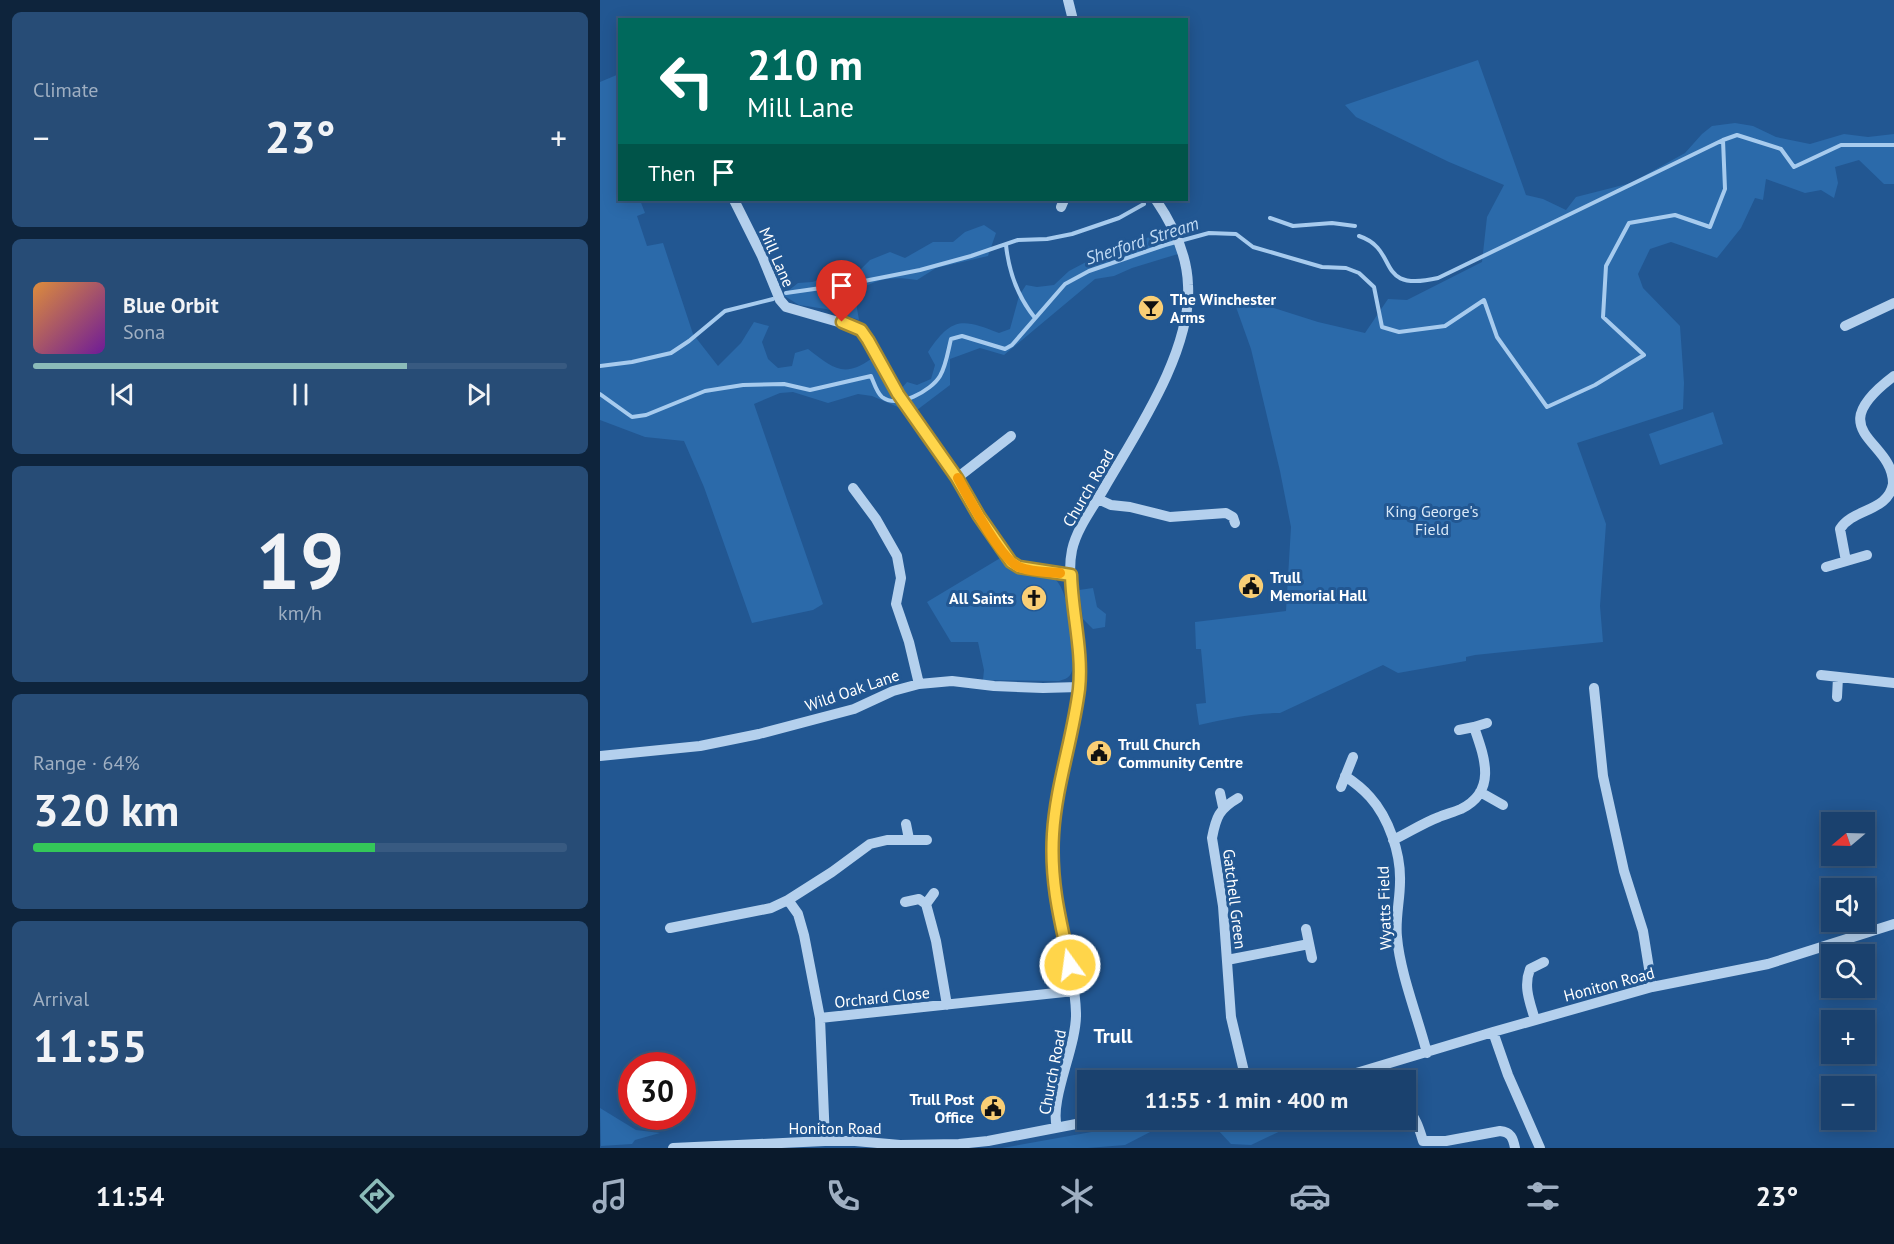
<!DOCTYPE html>
<meta charset="utf-8">
<style>
:root{--surface:#1a416e;--page:#274c76;--text:#f1f3f6;--muted:#9fafc2;--line:#385a81;--accent:#8bbbb9}
body{margin:0;font-family:"PT Sans",sans-serif;background:var(--page);color:var(--text);height:100vh;display:flex;flex-direction:column;font-size:22px;white-space:nowrap}
*{box-sizing:border-box;margin:0}
p{font-size:20px;color:var(--muted)}
.icon{flex:none;width:33px;height:33px;fill:none;stroke:currentColor;stroke-width:2;stroke-linecap:round;stroke-linejoin:round}
.map{position:relative;flex:1;overflow:hidden}
.panel{display:flex;flex-direction:column;gap:12px;padding:12px;background:#0e243c;width:600px}
.panel>*{flex:none}
.top-card{position:absolute;left:18px;top:18px;width:570px;height:183px;border-radius:0px;box-shadow:0 3px 15px #0003,0 0 0 2px var(--line);background:#00695c;color:#fff;overflow:hidden}
.needle{width:39px;rotate:251deg}
.fabs{position:absolute;left:1221px;top:812px;display:grid;gap:12px}
.fabs a{display:grid;place-items:center;width:54px;height:54px;border-radius:0px;background:var(--surface);box-shadow:0 3px 15px #0003,0 0 0 2px var(--line);font-size:30px}
.speed{position:absolute;left:18px;top:1052px;display:flex;gap:12px;font-size:30px;font-weight:700;text-align:center}
.speed>*{display:grid;place-content:center;width:78px;height:78px;border-radius:50%;background:var(--surface);box-shadow:0 3px 15px #0003,0 0 0 2px var(--line);line-height:1}
.speed .limit{border:9px solid #d22;background:#fff;color:#111}
.pin{position:absolute;display:grid;place-items:center;width:51px;height:51px;color:#fff;margin:-62px -26px;border-radius:50% 50% 50% 0;rotate:-45deg;box-shadow:0 0 6px #0007}
.pin .icon{rotate:45deg}
.me{position:absolute;width:66px;margin:-33px;rotate:346deg;stroke-linejoin:round;filter:drop-shadow(0 0 4px #0008)}
.turn{display:flex;align-items:center;gap:21px;height:126px;padding:0 30px;font-size:27px}
.turn .icon{width:78px;height:78px;stroke-width:2.5}
.turn b{display:block;font-size:42px;line-height:51px}
.then{display:flex;align-items:center;height:57px;padding:0 30px;background:#0003;gap:12px;font-size:22px}
.big{font-size:45px;font-weight:700;line-height:1.1}
.panel .card{flex:1;display:flex;flex-direction:column;justify-content:center;gap:9px;min-width:0;padding:0 21px;border-radius:9px;background:var(--page)}
.panel .dial{align-items:center;gap:0}
.dial b{font-size:78px;line-height:1}
.song{display:flex;align-items:center;gap:18px}
.cover{width:72px;height:72px;border-radius:9px;background:linear-gradient(135deg,hsl(30 70% 55%),hsl(280 70% 35%))}
.played{height:6px;border-radius:3px;background:linear-gradient(90deg,var(--accent) 70%,var(--line) 70%)}
.keys{display:flex;justify-content:space-around;direction:ltr}
.heat{display:flex;justify-content:space-between;align-items:center;font-size:33px;direction:ltr}
.charge{height:9px;border-radius:4px;background:linear-gradient(90deg,#34c759 64%,var(--line) 0)}
.trip{position:absolute;left:477px;top:1070px;width:339px;height:60px;border-radius:0px;background:var(--surface);box-shadow:0 3px 15px #0003,0 0 0 2px var(--line);font-weight:700;line-height:60px;text-align:center}
.tab-bar{display:flex;height:96px;justify-content:space-around;align-items:center;background:#0a1a2c;color:var(--muted)}
.tab-bar .icon{width:42px;height:42px}
.tab-bar .selected{color:var(--accent)}
.tab-bar b{font-size:27px;color:var(--text)}
main{display:flex;flex:1;min-height:0}
.map>svg:first-child{display:block}
.green{fill:#2b6aaa}
.lines{fill:none;stroke-linecap:round;stroke-linejoin:round}
.stream{stroke:#a7cbee;stroke-width:4}
.minor{stroke:#b4d0ed;stroke-width:10}
.route-casing{stroke:#a68a30;stroke-width:15}
.route{stroke:#ffd54a;stroke-width:10}
.slow{stroke:#f59e0b;stroke-width:10}
.labels{text-anchor:middle;stroke-width:6;stroke-linejoin:round;paint-order:stroke}
.street-label{font-size:16px;fill:#fff;stroke:#225792}
.poi-label{font-size:16px;font-weight:bold;fill:#fff;stroke:#225792;text-anchor:start}
.park-label{font-size:16px;fill:#d9e9f9;stroke:#225792}
.water-label{font-size:18px;font-style:italic;fill:#c0daf4;stroke:#225792}
.quarter-label{font-size:20px;font-weight:bold;fill:#fff;stroke:#225792}
</style>
<main>
<section class="panel">
<div class="card"><p>Climate</p>
<div class="heat"><a>−</a><b class="big">23°</b><a>+</a></div>
</div>
<div class="card">
<div class="song"><i class="cover"></i><div><b>Blue Orbit</b><p>Sona</p></div></div>
<div class="played"></div>
<div class="keys"><svg class="icon" aria-label="previous" viewBox="0 0 24 24"><path d="M18 5L8 12l10 7zM5 5v14"/></svg><svg class="icon" aria-label="pause" viewBox="0 0 24 24"><path d="M8 5v14M16 5v14"/></svg><svg class="icon" aria-label="next" viewBox="0 0 24 24"><path d="M6 5l10 7-10 7zM19 5v14"/></svg></div>
</div>
<div class="card dial"><b>19</b><p>km/h</p></div>
<div class="card"><p>Range · 64%</p><b class="big">320 km</b><div class="charge"></div></div>
<div class="card"><p>Arrival</p><b class="big">11:55</b></div>
</section>
<div class="map">
<svg width="1294" height="1148" viewBox="0 0 1294 1148">
<rect width="100%" height="100%" fill="#225792"/>
<path class="green" d="M878 60 926 195 943 199 966 210 976 197 1031 183 1085 153 1102 134 1112 126 1135 123 1153 126 1176 137 1210 144 1244 134 1268 137 1294 134V184H1284L1259 160 1235 167 1238 183 1234 198 1221 190 1205 193 1166 179 1163 200 1155 198 1141 228 1117 258 1071 242 1050 249 1038 274 1043 288 1080 326 1084 383 1083 409 977 443 1006 524 1000 606 1003 642 875 655 866 657V661L798 673 783 665 680 713C652 713 626 719 599 725L596 704 606 703 601 649H596L595 622 686 611 691 527 680 471 651 349 636 307 643 298 718 322 765 333 788 299 807 300 882 262 887 217 904 185 849 162 756 117 745 105Z
M19 74 20 200H40L45 213 37 216 47 246 63 243 93 334 118 366 141 343 154 322 169 326 162 342 168 359 178 368 192 366 195 353 208 349C232 367 243 379 271 359L278 364 301 389 307 382 317 385 331 379 335 365 328 352C352 316 363 319 399 333L410 329 419 296 426 285 437 287 454 285 469 271 507 251 536 243 549 237 569 234 578 254 532 268 514 276 495 279 404 355 380 348 350 359V385L317 410 298 407 272 396 258 394 228 403 193 392 180 393 154 404 223 604 213 610 152 623 104 487 84 441 45 437 0 420V82Z
M384 225 396 233 388 256 336 268 317 280C293 276 279 278 258 290L256 303 259 320 226 309 199 305 183 295 198 283 212 282 230 277 255 275 270 260 290 252 305 258 333 242H353L365 232Z
M1113 412 1123 444 1060 465 1049 434Z
M402 557C418 563 436 568 451 576 472 588 470 641 473 664 472 675 470 678 459 681L383 680 384 670 378 642H351L327 602Z
M493 588 497 607 506 614 505 627 493 629 483 619 479 590Z
M0 1108 36 1130 60 1133 35 1140 32 1144 1 1146Z
M564 1119H701L704 1123 689 1127 651 1145 631 1144 617 1129 605 1122 554 1130 525 1145 488 1148H402Z"/>
<g class="lines">
<path class="stream" d="M670 218 693 226 732 223 755 226
M759 236C801 250 773 293 838 278L1123 140
M406 245C409 273 417 296 435 318
M186 293 249 284 320 270 371 256 418 240 447 239 472 234 519 218 544 204
M0 366 32 362 71 353 89 341 125 311 173 299
M0 394 32 417 46 415 105 391 143 385 184 384 210 390 271 376C274 383 277 393 282 397 298 409 331 391 340 376 346 366 348 351 351 339L362 336 405 349 412 345 465 284 489 271 565 245 609 233 636 234 653 247 722 267 746 268 759 273 774 287 782 327 799 332 845 326 884 300 897 337 947 407 995 385 1044 355 1003 317 1006 266 1029 223 1075 215 1110 227 1125 189 1123 140 1137 135 1181 149 1194 167 1241 145H1294"/>
<path class="minor" d="M468 0 473 20
M134 200 162 256 180 300 186 307 242 323 261 330 276 352 298 395 357 478 379 516 410 562 419 567 471 575
M461 207 464 200
M1245 326 1294 303
M357 478 411 436
M253 488 276 519 297 556 301 578 296 604 309 642 319 684
M498 499 511 505 530 507 570 517 626 513 633 517 635 523
M1246 561 1240 529C1253 508 1288 512 1293 484 1294 439 1218 433 1294 376
M1226 567 1267 555
M1221 675 1294 683
M994 688 1003 776 1024 871 1043 931 1052 987
M1237 697 1238 677
M874 727 887 723
M0 756 100 746 159 734 254 709 293 691 319 684 352 681 394 686 443 688 479 687
M745 776C754 782 763 789 770 797 789 818 801 854 800 882 800 900 795 919 797 937 800 973 818 1018 827 1053
M741 787 753 757
M880 792 903 805
M620 793 623 807
M638 798C619 809 616 817 612 838L623 906 631 1017 646 1080
M306 824 309 839
M793 840C808 833 823 823 839 817 846 814 854 812 861 809 898 791 884 756 874 727L859 730
M188 900 232 872 270 844 287 840H327
M305 902 319 899 326 904 334 893
M326 904 336 941 347 1005
M70 928 171 908 188 900 198 914 204 935 220 1018 225 1141
M706 929 712 958
M627 960 709 944
M220 1018 474 991
M935 1020C930 1002 923 987 930 969L944 962
M893 1032 908 1075 940 1148
M733 1080 893 1032 1052 987 1168 964 1294 924
M806 1109C816 1117 819 1128 823 1141H846L900 1131C911 1132 913 1138 915 1148
M457 1127C449 1100 477 1046 476 1013 475 980 465 949 458 917 454 898 453 878 452 859 451 817 462 775 471 734 474 718 478 702 479 686 480 670 479 653 478 637 476 608 466 579 472 550 477 527 495 505 506 485 538 430 592 350 588 285 587 253 573 225 556 200
M73 1148 225 1141H255L300 1145 359 1144 388 1141 502 1119"/>
</g>
<g class="lines">
<g class="route-casing">
<path id="route" d="M242 322 261 330 268 340 298 394 357 478 379 516 411 562 419 567 471 575C472 613 483 651 479 689 473 738 456 785 453 834 450 881 460 920 470 965"/>
</g>
<use href="#route" class="route"/>
<path class="slow" d="M358 478C368 497 401 560 419 567 431 572 447 572 460 573"/>
</g>
<defs>
<g id="bar-disc" transform="scale(1.35)"><circle r="9.5" fill="#f9ce75" stroke="#225792"/><path d="M-6-5H6L.8 .8V4.5H3.5V6h-7V4.5H-.8V.8Z" fill="#111"/></g>
<g id="civic-disc" transform="scale(1.35)"><circle r="9.5" fill="#f9ce75" stroke="#225792"/><path d="M-.6-6.5H3V-4.5H.6V-3L4-1V1h2V6H-6V1h2V-1L-.6-3ZM-1.2 2.5V6h2.4V2.5Z" fill="#111"/></g>
<g id="church-disc" transform="scale(1.35)"><circle r="9.5" fill="#f9ce75" stroke="#225792"/><path d="M-1.2-6h2.4v3.5h3.3v2.4h-3.3V6h-2.4V-.1h-3.3v-2.4h3.3Z" fill="#111"/></g>
</defs>
<g fill-rule="evenodd">
<use href="#bar-disc" x="551" y="308"/>
<use href="#civic-disc" x="651" y="586"/>
<use href="#church-disc" x="434" y="598"/>
<use href="#civic-disc" x="499" y="753"/>
<use href="#civic-disc" x="393" y="1108"/>
</g>
<g class="labels">
<g class="street-label">
<text transform="translate(177 257) rotate(66)" y="6">Mill Lane</text>
<text transform="translate(488 488) rotate(-60)" y="6">Church Road</text>
<text transform="translate(252 690) rotate(-19)" y="6">Wild Oak Lane</text>
<text transform="translate(635 899) rotate(83)" y="6">Gatchell Green</text>
<text transform="translate(784 908) rotate(-92)" y="6">Wyatts Field</text>
<text transform="translate(1009 984) rotate(-15)" y="6">Honiton Road</text>
<text transform="translate(282 997) rotate(-6)" y="6">Orchard Close</text>
<text transform="translate(452 1072) rotate(-79)" y="6">Church Road</text>
<text x="235" y="1134">Honiton Road</text>
</g>
<g class="poi-label">
<text x="570" y="305">The Winchester<tspan x="570" dy="18">Arms</tspan></text>
<text x="670" y="583">Trull<tspan x="670" dy="18">Memorial Hall</tspan></text>
<text x="414" y="604" text-anchor="end">All Saints</text>
<text x="518" y="750">Trull Church<tspan x="518" dy="18">Community Centre</tspan></text>
<text x="374" y="1105" text-anchor="end">Trull Post<tspan x="374" dy="18">Office</tspan></text>
</g>
<g class="park-label">
<text x="832" y="517">King George's<tspan x="832" dy="18">Field</tspan></text>
</g>
<g class="water-label">
<text transform="translate(542 241) rotate(-18)" y="6">Sherford Stream</text>
</g>
<g class="quarter-label">
<text x="513" y="1043">Trull</text>
</g>
</g>
</svg>
<div class="fabs">
<a><svg class="needle" viewBox="-14 -14 28 28"><path d="M0-13l5 13h-10z" fill="#e53935"/><path d="M0 13l5-13h-10z" fill="#9fafc2"/></svg></a>
<a><svg class="icon" aria-label="sound" viewBox="0 0 24 24"><path d="M4 9h4l5-4v14l-5-4H4zM17 9q2 3 0 6"/></svg></a>
<a><svg class="icon" aria-label="search" viewBox="0 0 24 24"><circle cx="10" cy="10" r="6"/><path d="M15 15l6 6"/></svg></a>
<a>+</a>
<a>−</a>
</div>
<div class="speed"><div class="limit">30</div></div>
<div class="pin" style="left:242px;top:322px;background:#d93025"><svg class="icon" aria-label="arrive" viewBox="0 0 24 24"><path d="M6 21V4h12l-3 4 3 4H6"/></svg></div>
<svg class="me" style="left:470px;top:965px" viewBox="-20 -20 40 40"><circle r="17" fill="#ffd54a" stroke="#fff" stroke-width="3"/><path d="M0-11L8 9 0 5-8 9z" fill="#fff"/></svg>
<div class="trip">11:55 · 1 min · 400 m</div>
<div class="top-card">
<div class="turn"><svg class="icon" aria-label="left" viewBox="0 0 24 24"><path d="M17 20v-9H6M10 6l-5 5 5 5"/></svg><div><b>210 m</b>Mill Lane</div></div>
<div class="then">Then<svg class="icon" aria-label="arrive" viewBox="0 0 24 24"><path d="M6 21V4h12l-3 4 3 4H6"/></svg></div>
</div>
</div>
</main>
<nav class="tab-bar">
<b>11:54</b>
<svg class="icon selected" aria-label="directions" viewBox="0 0 24 24"><path d="M12 3l9 9-9 9-9-9zM9 14v-3h6M13 9l2 2-2 2"/></svg>
<svg class="icon" aria-label="music" viewBox="0 0 24 24"><path d="M9 18V5l10-2v13"/><circle cx="6" cy="18" r="3"/><circle cx="16" cy="16" r="3"/></svg>
<svg class="icon" aria-label="phone" viewBox="0 0 24 24"><path d="M5 4h4l2 5-3 2q2 4 5 5l2-3 5 2v4C11 20 4 13 5 4z"/></svg>
<svg class="icon" aria-label="climate" viewBox="0 0 24 24"><path d="M12 3v18M4 7l16 10M4 17L20 7"/></svg>
<svg class="icon" aria-label="car" viewBox="0 0 24 24"><path d="M5 17H2v-5l4-1 3-4h7l3 4 3 1v5h-3M9 17h6M6 11h13"/><circle cx="7" cy="17" r="2"/><circle cx="17" cy="17" r="2"/></svg>
<svg class="icon" aria-label="filters" viewBox="0 0 24 24"><path d="M4 7h16M4 17h16"/><circle cx="9" cy="7" r="2"/><circle cx="15" cy="17" r="2"/></svg>
<b>23°</b>
</nav>
